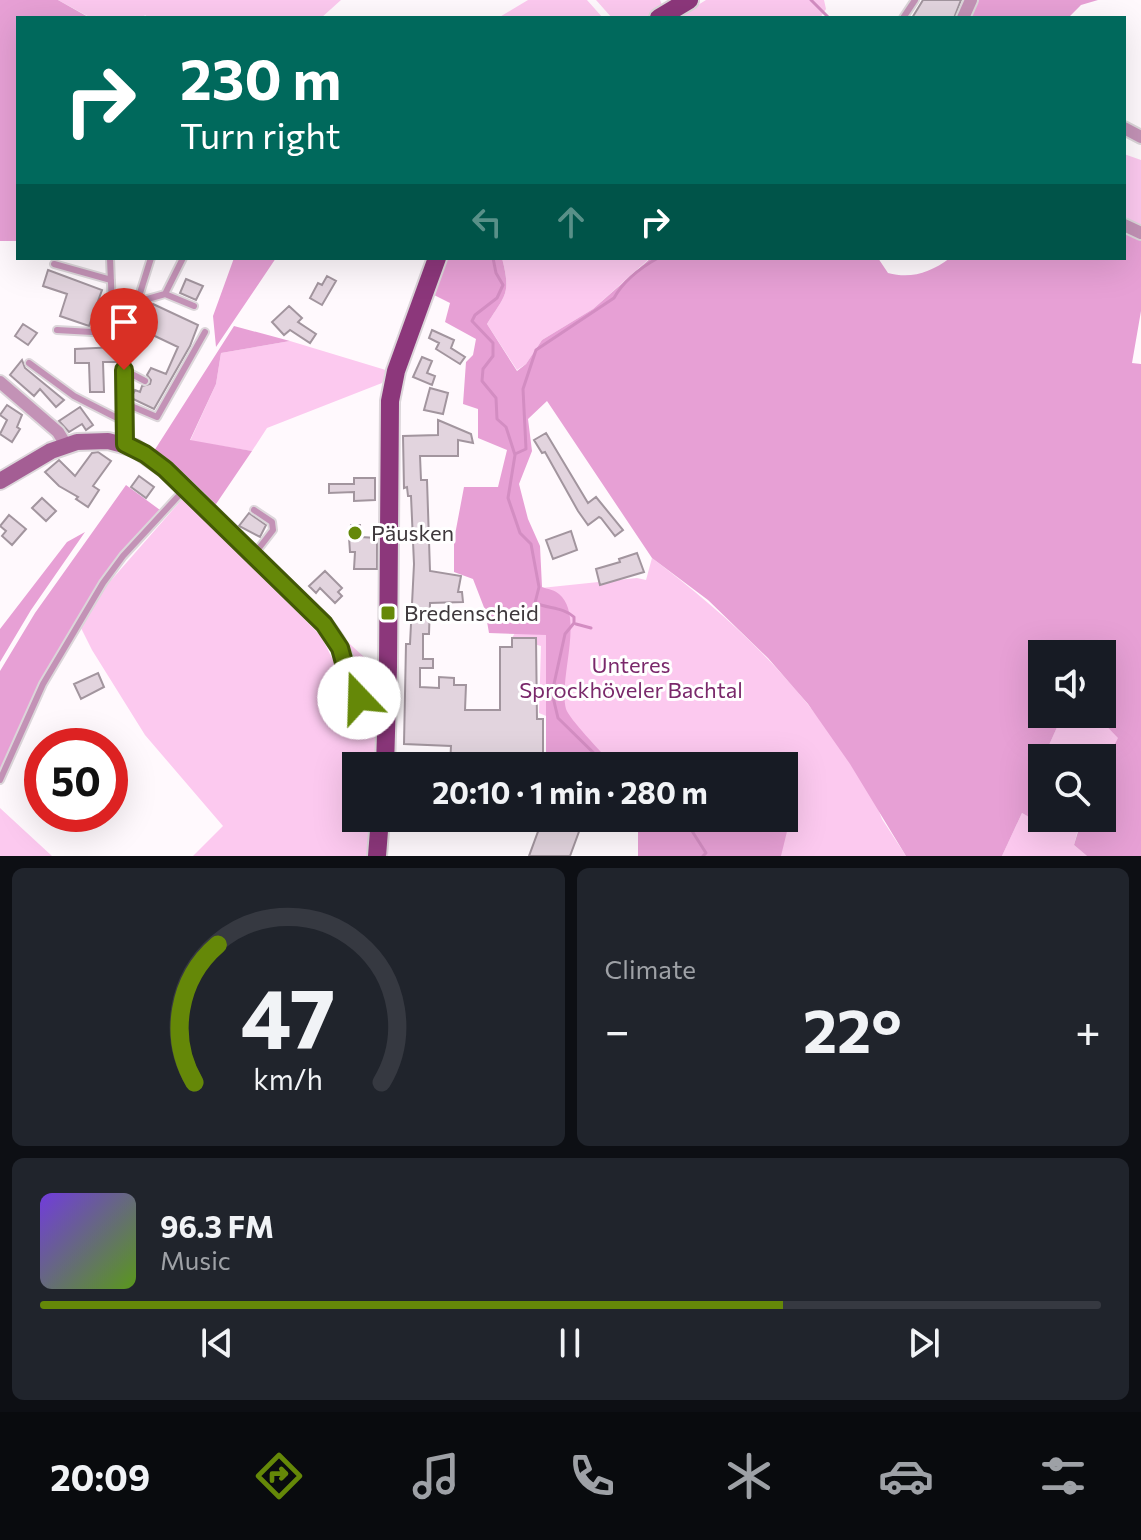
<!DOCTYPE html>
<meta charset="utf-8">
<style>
:root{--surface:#171b24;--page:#20242c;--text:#f1f3f6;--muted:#9ea1a6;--line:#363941;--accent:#658808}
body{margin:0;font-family:Commissioner,sans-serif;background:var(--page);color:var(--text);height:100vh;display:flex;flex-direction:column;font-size:30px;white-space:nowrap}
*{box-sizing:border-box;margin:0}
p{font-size:26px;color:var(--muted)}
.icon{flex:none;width:44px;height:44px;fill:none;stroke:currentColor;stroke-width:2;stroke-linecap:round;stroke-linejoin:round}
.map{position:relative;height:856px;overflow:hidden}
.side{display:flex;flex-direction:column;gap:12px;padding:12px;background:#0d0f14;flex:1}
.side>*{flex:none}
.banner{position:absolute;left:16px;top:16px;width:1110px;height:244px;border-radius:0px;box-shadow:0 8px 32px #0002;background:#00695c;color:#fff;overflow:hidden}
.tools{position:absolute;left:1028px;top:640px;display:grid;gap:16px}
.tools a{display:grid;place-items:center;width:88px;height:88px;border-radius:0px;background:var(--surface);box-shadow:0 8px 32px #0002;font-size:40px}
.speed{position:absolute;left:24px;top:728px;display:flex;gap:16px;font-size:40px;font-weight:700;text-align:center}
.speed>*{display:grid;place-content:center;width:104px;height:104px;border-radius:50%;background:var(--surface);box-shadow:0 8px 32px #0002;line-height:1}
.speed .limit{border:12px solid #d22;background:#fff;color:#111}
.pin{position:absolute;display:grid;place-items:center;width:68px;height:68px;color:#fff;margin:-82px -34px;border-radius:50% 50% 50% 0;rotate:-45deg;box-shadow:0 0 8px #0007}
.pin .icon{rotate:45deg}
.me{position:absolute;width:88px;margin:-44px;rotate:339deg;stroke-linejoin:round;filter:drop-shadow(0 0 6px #0008)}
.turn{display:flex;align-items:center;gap:28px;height:168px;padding:0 32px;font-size:36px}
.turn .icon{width:104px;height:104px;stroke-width:2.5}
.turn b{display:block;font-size:56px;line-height:68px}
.lanes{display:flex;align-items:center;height:76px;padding:0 32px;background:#0003;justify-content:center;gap:40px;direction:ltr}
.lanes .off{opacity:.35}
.big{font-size:60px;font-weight:700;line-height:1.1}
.side .widget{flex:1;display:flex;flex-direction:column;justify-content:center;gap:12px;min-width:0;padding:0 28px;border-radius:12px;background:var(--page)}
.side .dial{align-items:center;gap:0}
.dial svg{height:208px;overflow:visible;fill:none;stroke:var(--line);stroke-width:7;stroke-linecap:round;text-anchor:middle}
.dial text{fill:var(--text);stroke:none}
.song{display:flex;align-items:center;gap:24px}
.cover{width:96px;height:96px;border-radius:12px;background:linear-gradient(135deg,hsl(260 70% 55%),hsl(90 70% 35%))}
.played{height:8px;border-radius:4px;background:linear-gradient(90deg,var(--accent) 70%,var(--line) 70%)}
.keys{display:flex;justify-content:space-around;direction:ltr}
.heat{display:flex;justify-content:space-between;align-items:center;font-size:44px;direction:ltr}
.side .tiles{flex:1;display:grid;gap:12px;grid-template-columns:1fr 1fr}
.widget:last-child{grid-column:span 2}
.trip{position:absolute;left:342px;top:752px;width:456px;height:80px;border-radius:0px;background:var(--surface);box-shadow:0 8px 32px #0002;font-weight:700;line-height:80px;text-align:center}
.tab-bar{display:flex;height:128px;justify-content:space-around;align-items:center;background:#090b0e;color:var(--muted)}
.tab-bar .icon{width:56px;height:56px}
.tab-bar .selected{color:var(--accent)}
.tab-bar b{font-size:36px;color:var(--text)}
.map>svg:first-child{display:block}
.green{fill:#fcc9ef}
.forest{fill:#e7a0d5}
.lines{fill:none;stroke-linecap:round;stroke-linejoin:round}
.stream{stroke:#d38dc2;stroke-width:3}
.building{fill:#e2d4de;stroke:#a2959e;stroke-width:2}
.lane-casing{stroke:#dcd6da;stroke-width:10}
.street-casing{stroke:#dcd6da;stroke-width:16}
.secondary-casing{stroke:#dcd6da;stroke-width:20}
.primary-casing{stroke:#dcd6da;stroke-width:22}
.lane{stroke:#c392b6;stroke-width:6}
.street{stroke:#c392b6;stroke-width:12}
.secondary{stroke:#a45e94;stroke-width:16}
.primary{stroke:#8c377b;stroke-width:18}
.route-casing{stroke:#425805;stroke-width:20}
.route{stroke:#658808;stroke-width:14}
.poi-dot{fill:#658808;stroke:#fff;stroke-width:3}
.labels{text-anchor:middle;stroke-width:6;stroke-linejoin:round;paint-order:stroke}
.poi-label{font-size:22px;fill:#3e383c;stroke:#fff;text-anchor:start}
.park-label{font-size:22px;fill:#7a296b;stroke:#fff}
</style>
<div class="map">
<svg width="1141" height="856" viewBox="0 0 1141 856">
<rect width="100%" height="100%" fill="#fff9fd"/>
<path class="green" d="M58 0H341L321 18H148L145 15 143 18H91Z
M528 0H587L603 18H498Z
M596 0H660L664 10 651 18H612Z
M706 0H824L826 9 820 18H677Z
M1124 154 1141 160V229L1124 221Z
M502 258H650L593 309 542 340 526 364 517 370 487 324C506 294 511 294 502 258Z
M290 341 389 371 382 383 267 428 252 451 190 441 216 384 221 353Z
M184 497 321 636 335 664 339 693 343 705 369 724 373 730 376 738 374 766H356V818H370L367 856H193L223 826 145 735 92 650 81 628 106 586Z
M652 558C709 601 761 647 806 702 832 734 854 769 876 804L882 819 906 856H692L641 834 628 818H784V766H572L549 748 551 718 539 713 541 646 512 638 541 588 637 578 646 580Z
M340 635 375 667V678L372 682H360Z
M1063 714H1095L1119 738 1102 769V758H1043Z
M0 808 52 856H0Z
M1022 813 1045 825 1049 818H1081L1074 845 1087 856H1002Z"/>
<path class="forest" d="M0 0H58L90 18H18V241H0Z
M979 0H1098L1081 5 1068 18H969Z
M1124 228 1141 237V311L1132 363 1141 364V856H1087L1074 845 1082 818H1102V769L1118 738 1095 714H1102V654H1042V714H1063L1031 785 1042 790V818H1049L1045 826 1022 813 1002 856H906L850 764 808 704 768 658 708 600 652 558 547 401 528 419 532 451 519 484 528 519 540 546 542 587C547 589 555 590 559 594 585 616 558 679 566 709 569 719 606 757 614 766H584L567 755 546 754V635L489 633 485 610 473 579 454 572V540L464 487H498L507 450 478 438V409L463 404 466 362 473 355 476 339 445 322 450 303 432 294 446 258H502C511 294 506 294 487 324L517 371 526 364 542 340 593 309 651 258H878L888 273C911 279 930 273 950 258H1124Z
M234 258H276L216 347 213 316Z
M234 326 290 341 221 353 216 384 190 440 252 451 214 507 190 481 154 451Z
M126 485 160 510 121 553 44 677 0 777V671L35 613Z
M85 532 31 610 0 662V629L67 542Z
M784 803 793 807 781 856H638V818H784Z"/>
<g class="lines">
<path class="stream" d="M811 0 829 18
M493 258 496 273 503 285 497 298 475 315 472 321 493 343V356L483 369 482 381 496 398 497 419 506 427 515 455 508 498 520 533 531 544 539 587 535 603C549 609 563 607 574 617V623L565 634 552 693 558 718 607 766
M515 454 526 449 523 389 536 350 614 298C624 280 640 268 658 258
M576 624 591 628
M672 818 692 831 706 853 703 856"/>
</g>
<path class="building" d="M923 0H961L954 18H912Z
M48 270 102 290 89 326 60 316 67 294 43 286Z
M327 276 336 281 322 305 310 298 318 283 322 285Z
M186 279 203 286 196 300 180 293Z
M153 304 198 325 190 346 154 409 131 398 135 390 140 392 142 386 150 384 151 380 147 375 151 368 166 374 178 347 140 329Z
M289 306 302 318 298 322 316 334 310 343 290 330 284 335 272 322Z
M23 324 37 333 28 345 15 336Z
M432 330 454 340 451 348 465 357 460 364 436 349 439 343 429 338Z
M117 347V362H103L104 392H90L89 363H75V349Z
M422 357 432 361 427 373 435 376 432 385 413 377Z
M22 360 25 368 64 400 56 407 40 389 34 396 10 375Z
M430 388 448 393 443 414 424 410Z
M7 405 22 415 17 427 20 429 12 442 0 434 7 420 0 415Z
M80 407 93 425 86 430 82 424 69 432 59 421Z
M438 420 471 434 473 443 458 440V456H420L421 480H427L430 571 461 576 458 592H462L463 602 430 603 429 634H423V659H433V668H420V687L439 688V677L454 678V685H466L465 710H500V647H512V638H536L537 719H543V753H466L465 766H450L451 746 404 744 406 644H410L414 564 411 496H408L407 487 404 488 403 436 438 435Z
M546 433 588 503 596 497 623 530 615 536 601 518 599 517 588 525 578 511 545 452 542 453 534 440Z
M98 452 111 461 93 486 99 490 88 507 76 499 78 497 59 486 45 472 59 460 75 476 92 453Z
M139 476 154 487 146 498 131 487Z
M354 478H375V500L354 501V492L329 493V484H354Z
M42 498 56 511 46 521 32 508Z
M249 513 266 525 260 537 239 526Z
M9 515 26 529 12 545 2 536 6 531 0 526Z
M351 525H360L361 537 377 538V569H354L355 552H350L349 537Z
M571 531 577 550 553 559 546 540Z
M637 553 644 572 600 585 596 569 620 562 619 559Z
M325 571 342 588 338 592 342 596 335 603 320 588 316 593 309 586Z
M98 673 104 687 81 699 74 684Z
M543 818H584L570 856H529Z"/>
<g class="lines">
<g class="lane-casing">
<path id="lane" d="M903 18 915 0
M110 258 113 333
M54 264 111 280
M165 294 194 306
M137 302 165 294 183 258
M57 330 127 334
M29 363 74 396 125 422
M124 370 145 381
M124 403 157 417 205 332
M125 444 123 347 151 258
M254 510 272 522 273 530 256 552
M0 780 43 684 103 583 123 556 183 491"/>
</g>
<g class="street-casing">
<path id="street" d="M963 18 971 0
M1124 128 1141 137
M1124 225 1141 233
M0 382 58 432 66 445"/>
</g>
<g class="secondary-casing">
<path id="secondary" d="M0 481 51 451 77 442 108 441 135 448 165 469 185 488 324 624C332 635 340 645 344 658 355 689 348 700 387 705"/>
</g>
<g class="primary-casing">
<path id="primary" d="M659 18 689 0
M385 766 388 667 390 401 396 371 437 258
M377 856 380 818"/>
</g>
<use href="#lane" class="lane"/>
<use href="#street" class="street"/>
<use href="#secondary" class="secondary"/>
<use href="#primary" class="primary"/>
</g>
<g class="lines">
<g class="route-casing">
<path id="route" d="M124 370 125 444 145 454 165 469 324 624 340 648 349 681 359 698"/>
</g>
<use href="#route" class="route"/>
</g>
<g class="poi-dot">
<circle cx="355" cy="533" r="8"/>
<rect x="380" y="605" width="16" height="16" rx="4"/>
</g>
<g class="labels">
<g class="poi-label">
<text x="371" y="541">Päusken</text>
<text x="404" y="621">Bredenscheid</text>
</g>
<g class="park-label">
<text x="631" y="673">Unteres<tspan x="631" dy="25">Sprockhöveler Bachtal</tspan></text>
</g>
</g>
</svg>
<div class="tools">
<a><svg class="icon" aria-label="sound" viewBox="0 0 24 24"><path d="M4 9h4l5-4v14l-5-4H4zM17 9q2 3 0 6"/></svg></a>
<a><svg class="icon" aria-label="search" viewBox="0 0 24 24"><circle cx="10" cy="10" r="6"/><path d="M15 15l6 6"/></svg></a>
</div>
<div class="speed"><div class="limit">50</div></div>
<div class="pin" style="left:124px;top:370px;background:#d93025"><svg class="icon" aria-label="arrive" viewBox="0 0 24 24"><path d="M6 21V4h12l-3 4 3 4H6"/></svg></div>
<svg class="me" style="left:359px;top:698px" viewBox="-20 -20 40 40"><circle r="19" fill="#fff"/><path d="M0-13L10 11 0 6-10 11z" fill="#658808"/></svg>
<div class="trip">20:10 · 1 min · 280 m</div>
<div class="banner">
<div class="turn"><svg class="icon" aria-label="right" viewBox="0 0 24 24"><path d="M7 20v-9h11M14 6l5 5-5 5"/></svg><div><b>230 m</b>Turn right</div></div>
<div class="lanes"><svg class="icon off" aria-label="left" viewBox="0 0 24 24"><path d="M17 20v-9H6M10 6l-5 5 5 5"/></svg><svg class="icon off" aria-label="ahead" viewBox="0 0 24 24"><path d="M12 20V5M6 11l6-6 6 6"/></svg><svg class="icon" aria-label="right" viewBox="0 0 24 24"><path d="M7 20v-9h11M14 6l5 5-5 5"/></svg></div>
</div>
</div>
<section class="side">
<div class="tiles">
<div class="widget dial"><svg viewBox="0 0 100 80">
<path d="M14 69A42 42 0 1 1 86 69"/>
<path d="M14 69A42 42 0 0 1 23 16" stroke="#658808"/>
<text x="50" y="56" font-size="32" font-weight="700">47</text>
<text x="50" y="72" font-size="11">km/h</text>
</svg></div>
<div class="widget"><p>Climate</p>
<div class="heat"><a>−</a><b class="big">22°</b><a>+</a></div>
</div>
<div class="widget">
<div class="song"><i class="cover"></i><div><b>96.3 FM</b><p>Music</p></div></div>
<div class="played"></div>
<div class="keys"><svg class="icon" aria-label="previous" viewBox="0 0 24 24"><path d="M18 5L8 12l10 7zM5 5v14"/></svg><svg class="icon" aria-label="pause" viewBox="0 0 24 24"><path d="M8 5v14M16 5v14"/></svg><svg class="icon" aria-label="next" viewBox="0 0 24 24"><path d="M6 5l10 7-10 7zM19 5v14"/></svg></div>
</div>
</div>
</section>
<nav class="tab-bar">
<b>20:09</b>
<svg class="icon selected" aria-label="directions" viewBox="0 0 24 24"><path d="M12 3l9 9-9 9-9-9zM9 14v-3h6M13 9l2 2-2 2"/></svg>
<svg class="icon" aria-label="music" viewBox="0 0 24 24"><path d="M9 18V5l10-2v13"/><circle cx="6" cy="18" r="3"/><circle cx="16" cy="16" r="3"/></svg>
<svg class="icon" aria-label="phone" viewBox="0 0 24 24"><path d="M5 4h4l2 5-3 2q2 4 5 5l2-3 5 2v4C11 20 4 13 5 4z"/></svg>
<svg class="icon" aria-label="climate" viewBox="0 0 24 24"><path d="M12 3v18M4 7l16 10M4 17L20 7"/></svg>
<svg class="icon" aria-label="car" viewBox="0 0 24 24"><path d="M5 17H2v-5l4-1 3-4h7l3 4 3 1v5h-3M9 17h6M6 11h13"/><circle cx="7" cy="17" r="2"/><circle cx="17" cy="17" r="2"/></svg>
<svg class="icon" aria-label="filters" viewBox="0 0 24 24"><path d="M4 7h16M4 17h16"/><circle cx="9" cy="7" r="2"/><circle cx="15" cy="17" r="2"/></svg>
</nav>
